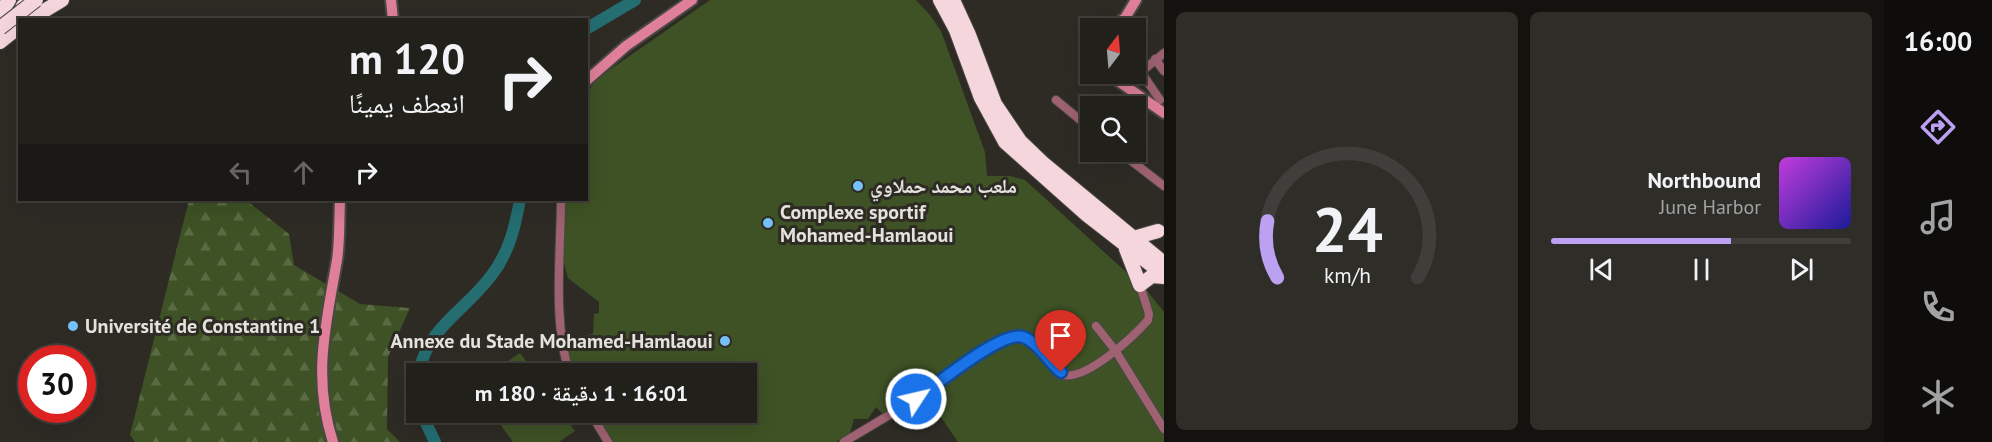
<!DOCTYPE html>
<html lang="ar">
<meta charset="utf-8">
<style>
:root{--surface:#22201b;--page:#2e2d28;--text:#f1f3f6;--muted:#a2a3a3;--line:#3f3e3a;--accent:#bca0f2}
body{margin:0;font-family:"PT Sans","Noto Naskh Arabic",sans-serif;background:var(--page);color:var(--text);direction:rtl;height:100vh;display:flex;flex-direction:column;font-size:22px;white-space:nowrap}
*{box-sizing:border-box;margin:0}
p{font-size:20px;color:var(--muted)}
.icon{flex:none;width:33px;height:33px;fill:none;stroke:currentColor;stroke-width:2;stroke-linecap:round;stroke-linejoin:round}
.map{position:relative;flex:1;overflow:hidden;direction:ltr}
.drawer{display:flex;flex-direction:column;gap:12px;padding:12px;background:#13120f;width:720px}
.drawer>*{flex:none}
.guide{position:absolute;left:18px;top:18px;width:570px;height:183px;border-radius:0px;box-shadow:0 6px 24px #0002,0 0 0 2px var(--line);direction:rtl;background:#22201b;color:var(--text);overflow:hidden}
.needle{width:39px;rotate:16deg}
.buttons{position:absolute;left:1080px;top:18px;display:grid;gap:12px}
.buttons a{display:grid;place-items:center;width:66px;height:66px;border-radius:0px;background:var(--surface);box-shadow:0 6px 24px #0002,0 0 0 2px var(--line);font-size:30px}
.speed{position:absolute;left:18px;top:345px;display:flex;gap:12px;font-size:30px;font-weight:700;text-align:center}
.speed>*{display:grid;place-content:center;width:78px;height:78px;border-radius:50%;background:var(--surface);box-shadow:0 6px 24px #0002,0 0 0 2px var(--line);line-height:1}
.speed .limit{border:9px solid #d22;background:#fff;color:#111}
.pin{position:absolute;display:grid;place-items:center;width:51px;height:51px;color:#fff;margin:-62px -26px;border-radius:50% 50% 50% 0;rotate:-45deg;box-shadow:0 0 6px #0007}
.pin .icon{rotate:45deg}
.me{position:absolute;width:66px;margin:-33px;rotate:55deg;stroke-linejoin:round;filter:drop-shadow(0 0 4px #0008)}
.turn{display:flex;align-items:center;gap:21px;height:126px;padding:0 24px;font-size:27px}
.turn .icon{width:78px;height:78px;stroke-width:2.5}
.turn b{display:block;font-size:42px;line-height:51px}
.lanes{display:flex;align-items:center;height:57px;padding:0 24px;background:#0003;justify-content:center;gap:30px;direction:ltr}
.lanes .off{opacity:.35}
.drawer .tile{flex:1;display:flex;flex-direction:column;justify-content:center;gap:9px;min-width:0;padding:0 21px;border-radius:9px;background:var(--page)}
.drawer .dial{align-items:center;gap:0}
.dial svg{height:156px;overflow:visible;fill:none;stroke:var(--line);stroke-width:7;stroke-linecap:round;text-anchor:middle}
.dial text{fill:var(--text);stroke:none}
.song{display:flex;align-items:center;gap:18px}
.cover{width:72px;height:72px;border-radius:9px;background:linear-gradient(135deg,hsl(290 70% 55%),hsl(240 70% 35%))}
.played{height:6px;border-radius:3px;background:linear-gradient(90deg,var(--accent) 60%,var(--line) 60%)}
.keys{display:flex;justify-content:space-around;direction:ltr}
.drawer .tiles{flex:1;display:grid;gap:12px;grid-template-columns:repeat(2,1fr)}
.trip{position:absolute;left:406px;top:363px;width:351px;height:60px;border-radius:0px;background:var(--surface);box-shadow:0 6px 24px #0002,0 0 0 2px var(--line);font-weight:600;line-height:60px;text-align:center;direction:rtl}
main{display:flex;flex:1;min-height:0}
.menu{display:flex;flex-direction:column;width:108px;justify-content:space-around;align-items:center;background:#0e0d0b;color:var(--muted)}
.menu .icon{width:42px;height:42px}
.menu .on{color:var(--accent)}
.menu b{font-size:27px;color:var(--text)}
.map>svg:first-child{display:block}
.forest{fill:url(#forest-firs)}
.pitch{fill:#3e5225}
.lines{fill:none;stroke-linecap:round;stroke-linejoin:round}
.river{stroke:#246d71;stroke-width:12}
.street-casing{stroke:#4a4842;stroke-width:10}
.secondary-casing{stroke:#4a4842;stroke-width:14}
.highway-casing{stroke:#4a4842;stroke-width:16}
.street{stroke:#9e6272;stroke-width:8}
.secondary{stroke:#df7f99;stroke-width:10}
.highway{stroke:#f5d6dd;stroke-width:14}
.highway-bridge-casing{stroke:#4a4842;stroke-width:16;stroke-linecap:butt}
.highway-bridge{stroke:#f5d6dd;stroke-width:14}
.route-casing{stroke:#114b97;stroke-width:15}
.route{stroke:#1a73e8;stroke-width:10}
.poi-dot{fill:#75c0f6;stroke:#2d2b24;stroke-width:2}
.labels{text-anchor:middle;stroke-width:6;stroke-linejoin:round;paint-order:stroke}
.poi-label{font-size:20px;font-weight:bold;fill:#e3e2dd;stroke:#2d2b24;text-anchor:start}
</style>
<main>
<nav class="menu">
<b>16:00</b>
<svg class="icon on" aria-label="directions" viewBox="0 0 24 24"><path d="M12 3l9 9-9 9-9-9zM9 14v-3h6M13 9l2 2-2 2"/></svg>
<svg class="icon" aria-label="music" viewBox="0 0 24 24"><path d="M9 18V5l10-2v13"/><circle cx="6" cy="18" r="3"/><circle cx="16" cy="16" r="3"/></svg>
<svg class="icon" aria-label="phone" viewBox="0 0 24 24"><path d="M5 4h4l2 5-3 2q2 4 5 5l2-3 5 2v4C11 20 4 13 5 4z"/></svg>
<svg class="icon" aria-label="climate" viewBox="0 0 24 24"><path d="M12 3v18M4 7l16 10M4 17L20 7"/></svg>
</nav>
<section class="drawer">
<div class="tiles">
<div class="tile">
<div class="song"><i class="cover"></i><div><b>Northbound</b><p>June Harbor</p></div></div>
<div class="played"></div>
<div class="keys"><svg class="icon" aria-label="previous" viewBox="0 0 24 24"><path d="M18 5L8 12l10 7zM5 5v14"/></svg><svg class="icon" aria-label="pause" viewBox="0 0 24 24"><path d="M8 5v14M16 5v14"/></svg><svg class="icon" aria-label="next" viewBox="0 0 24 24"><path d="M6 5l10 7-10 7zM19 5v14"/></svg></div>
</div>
<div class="tile dial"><svg viewBox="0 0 100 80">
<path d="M14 69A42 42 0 1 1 86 69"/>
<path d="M14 69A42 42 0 0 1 9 40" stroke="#bca0f2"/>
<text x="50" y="56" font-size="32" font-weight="700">24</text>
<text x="50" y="72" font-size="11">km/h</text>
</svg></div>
</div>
</section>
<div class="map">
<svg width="1164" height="442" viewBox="0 0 1164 442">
<defs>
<pattern id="forest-firs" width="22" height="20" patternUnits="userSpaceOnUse" patternTransform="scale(1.5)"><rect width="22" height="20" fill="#3e5225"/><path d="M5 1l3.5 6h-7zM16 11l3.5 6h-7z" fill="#5a6b44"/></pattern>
</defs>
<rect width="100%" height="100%" fill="#2d2b24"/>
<path class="forest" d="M189 200H246L289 234 294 265 360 304 410 308 388 357 387 429 400 442H135L130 435Z"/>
<path class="pitch" d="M710 0H916L930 15 941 31 985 152 987 176H1010L1025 180 1148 292 1164 312V442H958L929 400 934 395 925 386 883 414 876 407 868 419H854L850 433 836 442H613L594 413 747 412V374L573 373C562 347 564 338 593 334L594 314 599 313V302L568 278 562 257 563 200H586L587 95 595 80Z
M520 353 535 373H490Z
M492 413H562L575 431 559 442H513Z"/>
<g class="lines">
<path class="river" d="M586 29 635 0
M418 374C430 324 463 313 491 276 509 253 515 227 520 200
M421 412 435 442"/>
<g class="street-casing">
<path id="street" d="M1155 59 1164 71
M1056 100 1090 128
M1160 100 1141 72 1164 53
M1120 152 1164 186
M561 200C561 254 552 322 570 374
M1096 326 1115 350 1164 429
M590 412 608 442
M844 442 916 399 995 344 1014 336 1025 337 1064 375C1087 380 1134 336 1148 320L1149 314 1140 285"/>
</g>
<g class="secondary-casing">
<path id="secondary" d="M391 0 393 20
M1111 28 1125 18 1136 0
M1108 74 1164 113
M586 81 626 46 692 0
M333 442C312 377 326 324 337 260 340 240 339 219 340 200"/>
</g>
<g class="highway-casing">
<path id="highway" d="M940 0 956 30 981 98 1005 142 1087 215 1164 275
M953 0 969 35 995 104 1020 141 1044 164 1164 263
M0 14 9 0
M29 20 62 0
M14 30 23 6
M0 42 20 26
M1137 237 1158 231
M1126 249 1140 285 1152 276 1164 277"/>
</g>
<use href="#street" class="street"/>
<use href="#secondary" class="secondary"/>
<use href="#highway" class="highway"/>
<g class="highway-bridge-casing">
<path id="highway-bridge" d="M0 28 36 0"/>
</g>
<use href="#highway-bridge" class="highway-bridge"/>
</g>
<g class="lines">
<g class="route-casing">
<path id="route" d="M916 399C936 385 1002 330 1023 337 1038 342 1049 362 1061 372"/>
</g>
<use href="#route" class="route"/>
</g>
<g class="poi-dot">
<circle cx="858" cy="186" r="6"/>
<circle cx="768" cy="223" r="6"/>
<circle cx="73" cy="326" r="6"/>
<circle cx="725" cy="341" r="6"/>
</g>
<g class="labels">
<g class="poi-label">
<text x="870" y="193">ملعب محمد حملاوي</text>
<text x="780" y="219">Complexe sportif<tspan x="780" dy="23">Mohamed-Hamlaoui</tspan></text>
<text x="85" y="333">Université de Constantine 1</text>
<text x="713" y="348" text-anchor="end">Annexe du Stade Mohamed-Hamlaoui</text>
</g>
</g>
</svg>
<div class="buttons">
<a><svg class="needle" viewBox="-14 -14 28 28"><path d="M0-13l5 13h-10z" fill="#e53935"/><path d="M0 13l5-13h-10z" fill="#a2a3a3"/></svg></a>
<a><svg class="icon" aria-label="search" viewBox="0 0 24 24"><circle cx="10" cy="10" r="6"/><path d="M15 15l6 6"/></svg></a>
</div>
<div class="speed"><div class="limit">30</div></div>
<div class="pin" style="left:1061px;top:372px;background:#d93025"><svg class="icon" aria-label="arrive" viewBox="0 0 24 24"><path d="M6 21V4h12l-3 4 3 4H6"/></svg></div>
<svg class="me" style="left:916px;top:399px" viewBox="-20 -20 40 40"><circle r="17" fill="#1a73e8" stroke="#fff" stroke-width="3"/><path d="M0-11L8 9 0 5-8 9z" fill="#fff"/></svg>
<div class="trip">16:01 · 1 دقيقة · 180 m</div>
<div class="guide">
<div class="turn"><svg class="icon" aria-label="right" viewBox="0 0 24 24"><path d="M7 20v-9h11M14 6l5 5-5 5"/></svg><div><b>120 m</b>انعطف يمينًا</div></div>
<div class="lanes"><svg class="icon off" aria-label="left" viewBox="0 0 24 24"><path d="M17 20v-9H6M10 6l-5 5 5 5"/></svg><svg class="icon off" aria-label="ahead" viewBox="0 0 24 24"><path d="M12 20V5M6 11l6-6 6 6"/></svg><svg class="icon" aria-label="right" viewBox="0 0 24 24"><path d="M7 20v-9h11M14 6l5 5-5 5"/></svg></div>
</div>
</div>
</main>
